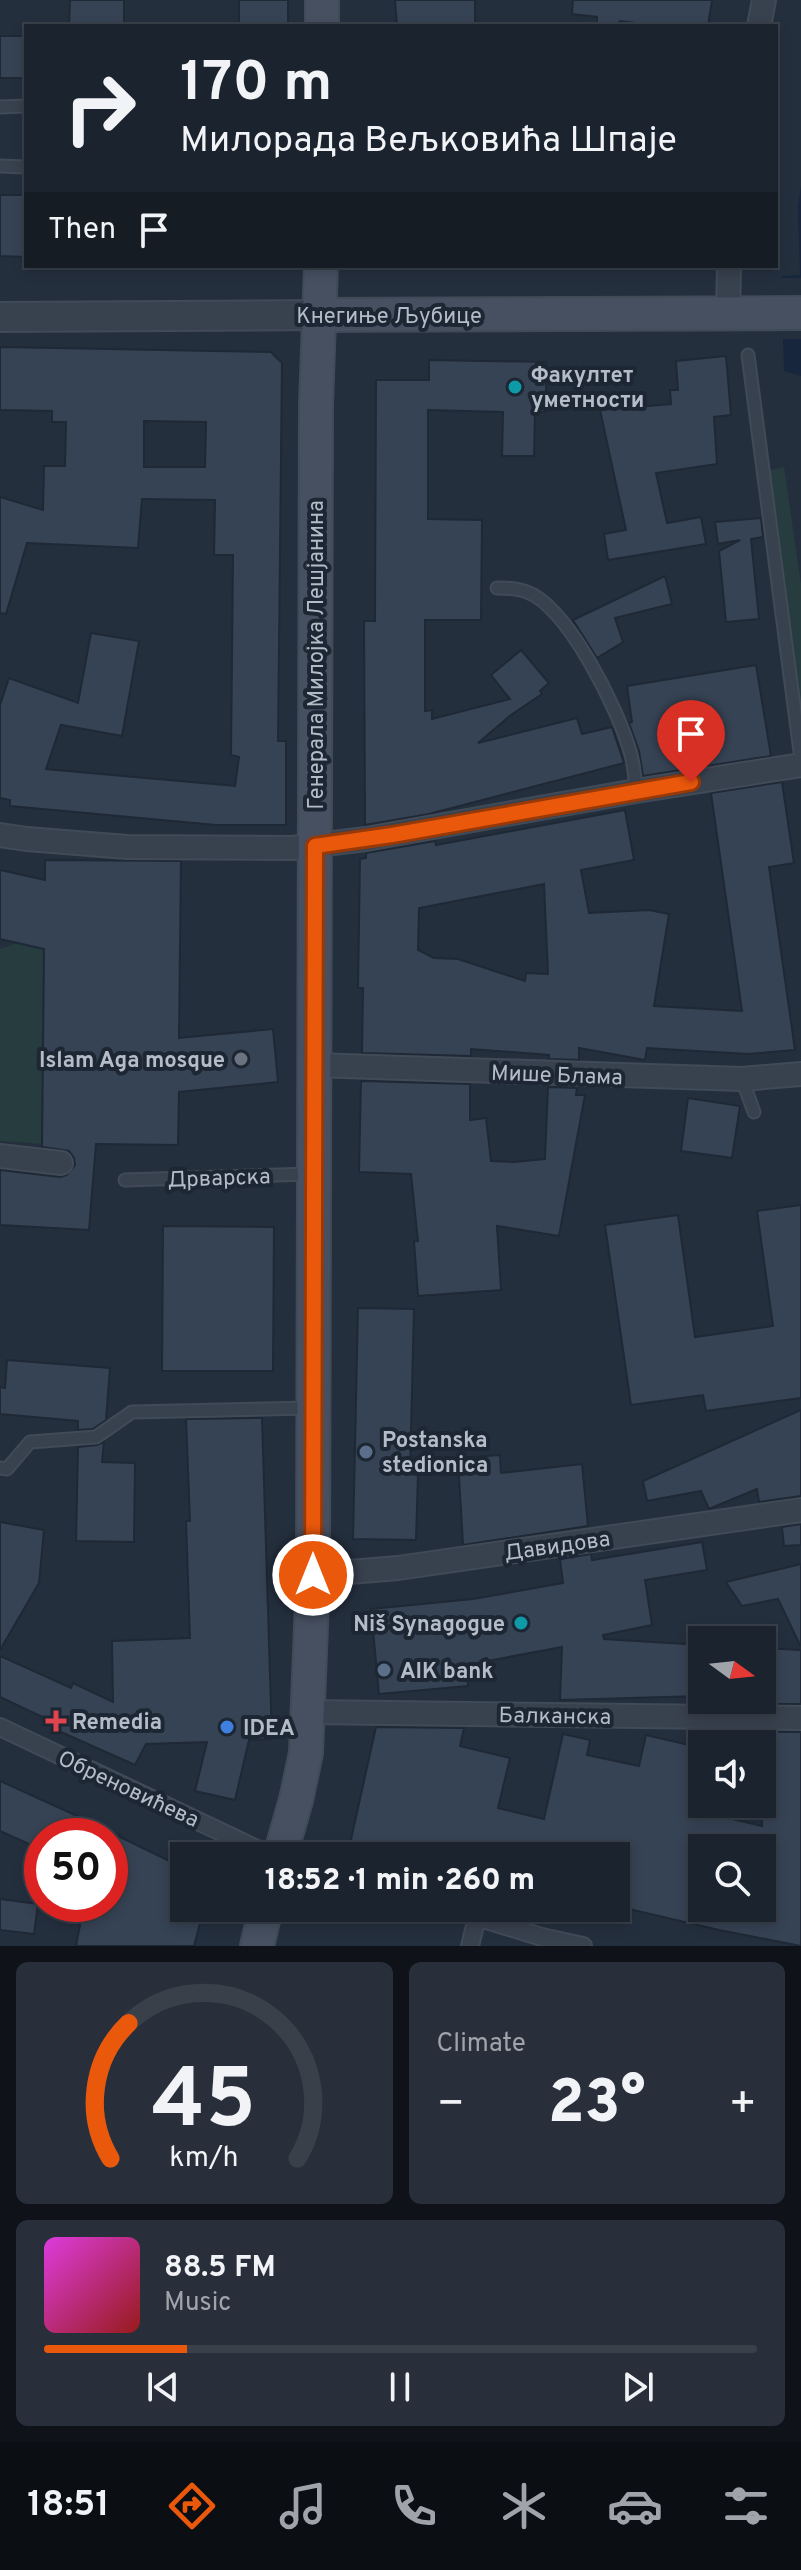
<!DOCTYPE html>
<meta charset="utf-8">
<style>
:root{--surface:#1b232e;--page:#282f3a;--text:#f1f3f6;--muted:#a0a4aa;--line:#39404a;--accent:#ea580c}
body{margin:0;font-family:Overpass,sans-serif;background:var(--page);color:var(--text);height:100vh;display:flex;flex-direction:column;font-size:30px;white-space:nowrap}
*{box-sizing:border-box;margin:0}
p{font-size:26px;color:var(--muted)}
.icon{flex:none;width:44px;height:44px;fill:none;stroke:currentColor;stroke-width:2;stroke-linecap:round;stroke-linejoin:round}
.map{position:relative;height:1946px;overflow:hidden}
.drawer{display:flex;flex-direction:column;gap:16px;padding:16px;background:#0f1319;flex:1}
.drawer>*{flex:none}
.hud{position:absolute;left:24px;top:24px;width:754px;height:244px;border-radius:0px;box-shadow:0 4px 12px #0003,0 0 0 2px var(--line);background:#1b232e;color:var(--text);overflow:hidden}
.needle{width:52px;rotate:105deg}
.tools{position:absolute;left:688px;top:1626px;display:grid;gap:16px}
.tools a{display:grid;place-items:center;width:88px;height:88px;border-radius:0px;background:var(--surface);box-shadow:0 4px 12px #0003,0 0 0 2px var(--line);font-size:40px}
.speed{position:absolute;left:24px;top:1818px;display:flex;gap:16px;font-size:40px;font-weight:700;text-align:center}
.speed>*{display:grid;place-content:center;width:104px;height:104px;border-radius:50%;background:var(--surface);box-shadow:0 4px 12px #0003,0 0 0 2px var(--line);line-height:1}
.speed .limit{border:12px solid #d22;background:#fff;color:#111}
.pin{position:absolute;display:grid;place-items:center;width:68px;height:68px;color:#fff;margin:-82px -34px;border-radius:50% 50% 50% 0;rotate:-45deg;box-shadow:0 0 8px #0007}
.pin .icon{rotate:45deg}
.me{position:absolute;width:88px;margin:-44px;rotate:0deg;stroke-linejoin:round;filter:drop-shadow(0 0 6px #0008)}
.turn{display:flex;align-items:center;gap:28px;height:168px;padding:0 24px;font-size:36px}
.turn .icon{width:104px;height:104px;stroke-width:2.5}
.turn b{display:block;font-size:56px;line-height:68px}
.then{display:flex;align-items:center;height:76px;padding:0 24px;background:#0003;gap:16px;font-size:30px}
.big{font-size:60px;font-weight:800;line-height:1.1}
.drawer .card{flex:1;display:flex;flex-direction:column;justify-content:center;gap:12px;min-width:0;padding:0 28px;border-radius:12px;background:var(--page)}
.drawer .dial{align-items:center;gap:0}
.dial svg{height:208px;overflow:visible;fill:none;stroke:var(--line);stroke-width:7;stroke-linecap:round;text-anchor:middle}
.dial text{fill:var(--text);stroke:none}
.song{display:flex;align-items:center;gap:24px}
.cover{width:96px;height:96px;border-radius:12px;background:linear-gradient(135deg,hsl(300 70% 55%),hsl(0 70% 35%))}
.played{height:8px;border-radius:4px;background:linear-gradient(90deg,var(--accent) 20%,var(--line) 20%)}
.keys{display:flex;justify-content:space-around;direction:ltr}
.heat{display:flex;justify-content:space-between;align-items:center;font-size:44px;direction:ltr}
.drawer .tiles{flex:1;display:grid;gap:16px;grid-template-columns:1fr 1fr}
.card:last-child{grid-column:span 2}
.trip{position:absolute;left:170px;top:1842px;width:460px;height:80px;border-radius:0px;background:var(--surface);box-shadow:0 4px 12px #0003,0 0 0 2px var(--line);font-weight:800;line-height:80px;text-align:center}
.dock{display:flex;height:128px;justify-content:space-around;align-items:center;background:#0b0e12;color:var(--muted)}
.dock .icon{width:56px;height:56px}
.dock .current{color:var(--accent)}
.dock b{font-size:36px;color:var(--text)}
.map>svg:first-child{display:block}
.green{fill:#263c3f}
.water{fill:#17263c}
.pier{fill:#242f3e}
.building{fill:#364354;stroke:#1f2835;stroke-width:2;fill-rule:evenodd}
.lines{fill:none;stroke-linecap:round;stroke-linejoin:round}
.service-casing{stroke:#414a57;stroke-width:15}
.pedestrian-casing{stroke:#414a57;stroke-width:20}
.minor-casing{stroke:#414a57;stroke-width:26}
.tertiary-casing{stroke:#414a57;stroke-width:32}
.secondary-casing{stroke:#414a57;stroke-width:36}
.service{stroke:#38414e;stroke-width:11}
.pedestrian{stroke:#38414e;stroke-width:16}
.minor{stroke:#38414e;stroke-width:22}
.tertiary{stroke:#38414e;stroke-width:28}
.secondary{stroke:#465061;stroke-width:32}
.route-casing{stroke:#983908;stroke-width:20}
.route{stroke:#ea580c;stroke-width:14}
.culture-dot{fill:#0f9aa8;stroke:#1d2633;stroke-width:3}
.worship-dot{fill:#6b7280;stroke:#1d2633;stroke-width:3}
.service-dot{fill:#5c6f8a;stroke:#1d2633;stroke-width:3}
.health-dot{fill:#e0444e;stroke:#1d2633;stroke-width:3}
.shop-dot{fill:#3f7fe0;stroke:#1d2633;stroke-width:3}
.labels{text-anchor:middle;stroke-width:8;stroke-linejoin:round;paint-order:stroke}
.street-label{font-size:22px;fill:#b4bcc9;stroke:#1d2633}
.poi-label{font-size:22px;font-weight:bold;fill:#b4bcc9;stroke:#1d2633;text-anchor:start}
</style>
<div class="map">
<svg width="801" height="1946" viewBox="0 0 801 1946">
<rect width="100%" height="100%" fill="#242f3e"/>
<path class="green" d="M784 467 801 584V733L767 471Z
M44 933 42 1144 0 1141V949Z"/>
<path class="water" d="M801 186V376L784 371 781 276 800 275 798 206Z"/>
<path class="pier" d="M778 278H801V339H779Z"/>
<path class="building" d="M70 0H124V26H69Z
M239 0H288V26H239Z
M395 0H475V26H397Z
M573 0H712L708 26H660L620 21 618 26H597V17L572 14Z
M0 36H26V78H0Z
M0 195H26V257L0 256Z
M0 347 271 352 282 363 278 741H286V825H216L10 806V800L0 798V705L9 678 78 703 91 633 139 641 122 736 61 725 46 769 235 786 239 757 231 755 233 555H214L215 500 142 499 138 548 27 543 6 614 0 613V497L43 510 44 466H65L66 422H52V411L0 410ZM144 421 206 422 205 467H144Z
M726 356 731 415 714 417 717 464 656 473 667 523 701 517 706 544 608 560 604 534 626 530 600 410 671 404 670 390H678L676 361Z
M429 360 546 362V412H535L534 456H502L503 412 428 410V519L482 520 481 620H425V711L432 710V719L510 699 491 675 521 650 549 683 540 691 542 694 511 715 478 743 577 718 582 734 612 727 624 763 429 814 365 825 364 621H375L376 380H429Z
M761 518 763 537 751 539 759 619 726 622 719 551 740 540 718 544 715 522Z
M665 576 672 604 615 618 623 642 597 658 573 620Z
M756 665 771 756 643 776 639 751 629 723 632 722 627 686Z
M782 782 794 863 769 867 795 1050 748 1054 647 1048 645 1060 579 1048V1060L549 1059V1055L471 1049V1056L362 1053 363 988H358L360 859 366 858V853L435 841 436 845 625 810 634 860 581 870 589 913 649 910 669 914 654 1006 742 1011 711 793ZM544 884 548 974 526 973 525 981 458 959 434 958 418 950 419 908Z
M45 860 181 861 179 1038 273 1029 278 1082 179 1092 178 1145 96 1144 89 1230 0 1225V1170L60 1177 67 1175 75 1165 74 1158 69 1151 42 1147 44 949 0 939V870L45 880Z
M361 1081 470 1084V1120L486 1118 491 1161 514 1162 545 1159 548 1087 577 1088 576 1095H585L559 1236 497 1226 501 1290 418 1296 414 1241H418L411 1174 359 1172Z
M688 1098 740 1106 732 1158 681 1151Z
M801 1205V1398L706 1411 703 1395 631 1405 605 1225 678 1215 695 1337 773 1326 757 1211Z
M163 1226 274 1227 273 1371H162Z
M358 1308 414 1309 410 1474 418 1475 416 1540 353 1539Z
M7 1360 110 1368 106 1420 93 1429 78 1430V1421L0 1414V1387L5 1388Z
M801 1410V1496L759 1502 757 1489 709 1509 701 1491 647 1501 643 1481Z
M262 1418 272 1739 249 1740 235 1800 195 1791 207 1742 146 1744 135 1765 52 1728 55 1723 0 1697V1656L71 1688 73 1683 113 1702 112 1641 190 1638 186 1521H190L186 1419Z
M104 1442 102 1462 135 1463 134 1542 76 1541 78 1447 97 1445Z
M500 1455 501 1473 582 1464 588 1526 463 1545 458 1458Z
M0 1522 44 1530 39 1583 0 1650Z
M801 1524V1545L784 1546 782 1527Z
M702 1542 707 1570 645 1580 652 1625 603 1635 604 1639 702 1645V1696L560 1700 562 1647 466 1665 468 1686 379 1694 371 1609 473 1599 563 1583 560 1559 591 1554 592 1560Z
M801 1564V1647L778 1599 742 1606 726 1582Z
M762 1648 801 1650V1704H762Z
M376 1727 464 1728 460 1746 510 1758 498 1808 544 1819 563 1734 590 1740 587 1755 639 1766 646 1735 702 1748V1812L762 1826V1732H801V1946L719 1930 616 1906V1856H401L350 1844ZM702 1848H762V1908H702Z
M0 1781 121 1836H118L184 1868V1908H204L194 1946H76L84 1904H110V1836H42V1850L0 1831Z
M0 1899 38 1904 34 1934 0 1930Z"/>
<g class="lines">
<g class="service-casing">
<path id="service" d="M0 107 26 106
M0 166 26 167
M748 355 801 759
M497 588C507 588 517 588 527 592 568 607 617 708 629 748 634 762 635 777 636 791
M742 1079 754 1112
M125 1180 310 1174
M0 1468 7 1469 30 1442 96 1437 132 1412 309 1408"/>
</g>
<g class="pedestrian-casing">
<path id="pedestrian" d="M0 1727 257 1849
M447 1908 542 1937 583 1946
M470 1946 477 1917"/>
</g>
<g class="minor-casing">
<path id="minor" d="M759 26 764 0
M728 313 729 266
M0 835 27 839 127 847 292 848 366 839 636 791 801 765
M314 1065 742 1079 801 1074
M0 1156 61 1163
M313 1575 398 1568 801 1510
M309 1712 801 1718"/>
</g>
<g class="tertiary-casing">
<path id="tertiary" d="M0 317 319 315"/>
</g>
<g class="secondary-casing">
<path id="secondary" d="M322 0V26
M319 315 801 313
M280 1856 296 1800 306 1753 313 1575 316 404 321 266
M257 1946 266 1908"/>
</g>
<use href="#service" class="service"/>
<use href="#pedestrian" class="pedestrian"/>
<use href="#minor" class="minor"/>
<use href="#tertiary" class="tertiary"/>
<use href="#secondary" class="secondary"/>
</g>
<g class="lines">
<g class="route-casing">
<path id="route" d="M313 1575 315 846 392 835 691 782"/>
</g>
<use href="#route" class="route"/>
</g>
<g class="culture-dot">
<circle cx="515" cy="387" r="8"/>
<circle cx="521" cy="1623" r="8"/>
</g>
<circle class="worship-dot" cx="241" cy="1059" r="8"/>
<g class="service-dot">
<circle cx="366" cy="1452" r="8"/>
<circle cx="384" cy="1670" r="8"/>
</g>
<path class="health-dot" d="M52 1709h8v8h8v8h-8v8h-8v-8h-8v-8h8z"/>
<circle class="shop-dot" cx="227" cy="1727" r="8"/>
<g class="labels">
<g class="street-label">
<text x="389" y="323">Кнегиње Љубице</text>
<text transform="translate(315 655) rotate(-90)" y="8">Генерала Милојка Лешјанина</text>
<text transform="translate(557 1074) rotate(2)" y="8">Мише Блама</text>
<text transform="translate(219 1177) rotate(-2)" y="8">Дрварска</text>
<text transform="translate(557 1545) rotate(-8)" y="8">Давидова</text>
<text transform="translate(555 1715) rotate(1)" y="8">Балканска</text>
<text transform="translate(129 1788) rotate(25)" y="8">Обреновићева</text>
</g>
<g class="poi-label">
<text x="531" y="382">Факултет<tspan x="531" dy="25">уметности</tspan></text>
<text x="225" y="1067" text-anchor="end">Islam Aga mosque</text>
<text x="382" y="1447">Postanska<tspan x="382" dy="25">stedionica</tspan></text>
<text x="505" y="1631" text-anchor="end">Niš Synagogue</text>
<text x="400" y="1678">AIK bank</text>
<text x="72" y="1729">Remedia</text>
<text x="243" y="1735">IDEA</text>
</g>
</g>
</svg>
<div class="tools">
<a><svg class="needle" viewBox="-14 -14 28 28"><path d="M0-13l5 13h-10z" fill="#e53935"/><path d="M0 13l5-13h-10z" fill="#a0a4aa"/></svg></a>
<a><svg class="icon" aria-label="sound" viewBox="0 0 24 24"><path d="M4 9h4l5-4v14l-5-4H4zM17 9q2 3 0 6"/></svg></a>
<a><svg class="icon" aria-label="search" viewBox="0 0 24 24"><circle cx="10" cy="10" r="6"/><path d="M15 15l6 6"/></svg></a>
</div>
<div class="speed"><div class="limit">50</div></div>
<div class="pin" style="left:691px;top:782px;background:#d93025"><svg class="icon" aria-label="arrive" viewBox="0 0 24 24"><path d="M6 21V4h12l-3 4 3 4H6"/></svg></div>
<svg class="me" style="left:313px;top:1575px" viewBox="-20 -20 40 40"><circle r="17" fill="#ea580c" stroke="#fff" stroke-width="3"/><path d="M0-11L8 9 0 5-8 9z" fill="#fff"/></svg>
<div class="trip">18:52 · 1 min · 260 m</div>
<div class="hud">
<div class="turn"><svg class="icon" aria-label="right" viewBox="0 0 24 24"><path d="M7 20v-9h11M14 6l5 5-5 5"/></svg><div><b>170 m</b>Милорада Вељковића Шпаје</div></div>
<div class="then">Then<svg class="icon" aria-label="arrive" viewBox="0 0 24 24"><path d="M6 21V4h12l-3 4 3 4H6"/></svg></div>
</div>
</div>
<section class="drawer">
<div class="tiles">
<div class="card dial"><svg viewBox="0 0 100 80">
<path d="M14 69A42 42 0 1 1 86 69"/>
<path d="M14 69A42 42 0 0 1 21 17" stroke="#ea580c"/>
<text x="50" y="56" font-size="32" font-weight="700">45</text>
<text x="50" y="72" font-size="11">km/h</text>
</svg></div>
<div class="card"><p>Climate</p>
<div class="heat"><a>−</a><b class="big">23°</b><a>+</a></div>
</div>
<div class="card">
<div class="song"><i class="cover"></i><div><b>88.5 FM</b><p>Music</p></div></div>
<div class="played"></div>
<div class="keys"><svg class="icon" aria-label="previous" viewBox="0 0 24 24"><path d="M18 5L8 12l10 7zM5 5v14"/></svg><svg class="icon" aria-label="pause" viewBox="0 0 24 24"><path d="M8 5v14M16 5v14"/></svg><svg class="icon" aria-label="next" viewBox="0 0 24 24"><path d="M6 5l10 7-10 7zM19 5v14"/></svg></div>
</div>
</div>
</section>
<nav class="dock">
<b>18:51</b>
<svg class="icon current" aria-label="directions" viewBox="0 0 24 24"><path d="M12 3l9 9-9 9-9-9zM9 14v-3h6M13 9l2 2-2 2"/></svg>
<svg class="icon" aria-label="music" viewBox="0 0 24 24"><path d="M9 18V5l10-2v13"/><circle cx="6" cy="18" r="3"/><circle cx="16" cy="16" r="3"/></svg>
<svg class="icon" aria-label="phone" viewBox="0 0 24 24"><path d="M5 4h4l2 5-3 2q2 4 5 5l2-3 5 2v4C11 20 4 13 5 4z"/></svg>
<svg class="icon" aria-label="climate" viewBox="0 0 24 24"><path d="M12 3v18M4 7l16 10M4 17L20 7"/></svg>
<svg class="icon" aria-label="car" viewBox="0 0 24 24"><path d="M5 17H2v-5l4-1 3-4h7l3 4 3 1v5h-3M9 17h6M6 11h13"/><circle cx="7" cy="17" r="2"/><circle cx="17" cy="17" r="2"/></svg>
<svg class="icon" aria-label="filters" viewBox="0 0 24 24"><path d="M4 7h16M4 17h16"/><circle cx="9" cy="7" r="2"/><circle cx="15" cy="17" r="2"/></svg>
</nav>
